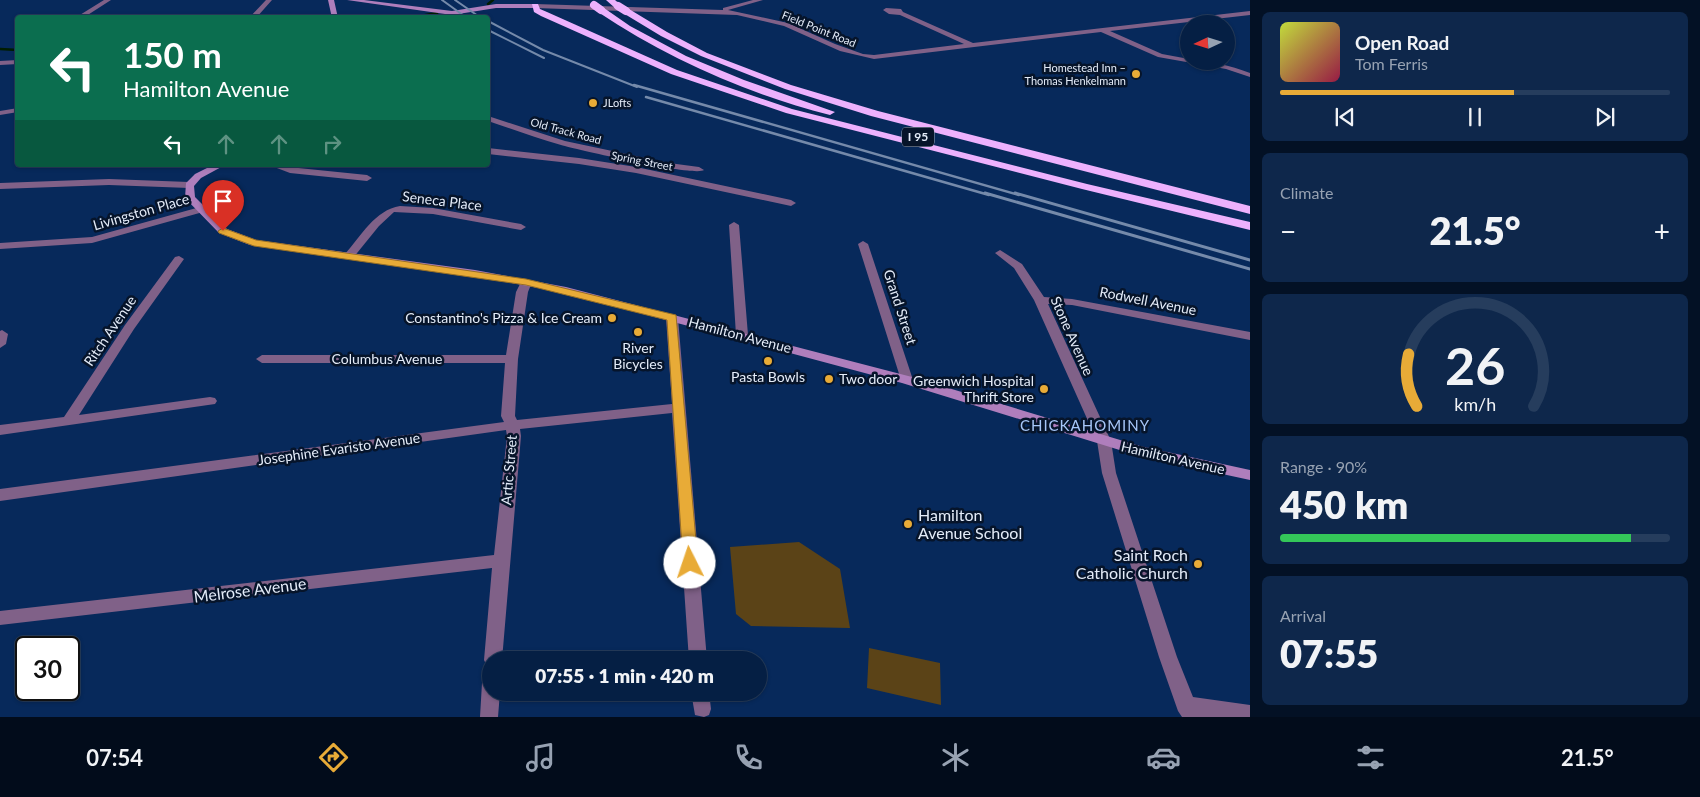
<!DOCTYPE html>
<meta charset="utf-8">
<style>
:root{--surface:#051f44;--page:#0e274b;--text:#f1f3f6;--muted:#97a2b2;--line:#263d5d;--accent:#e8ab37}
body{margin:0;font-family:Lato,sans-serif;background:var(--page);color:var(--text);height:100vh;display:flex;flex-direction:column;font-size:19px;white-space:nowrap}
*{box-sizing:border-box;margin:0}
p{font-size:16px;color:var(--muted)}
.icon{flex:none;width:28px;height:28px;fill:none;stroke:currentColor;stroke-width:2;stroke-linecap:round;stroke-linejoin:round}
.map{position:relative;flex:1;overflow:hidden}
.panel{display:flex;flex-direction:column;gap:12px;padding:12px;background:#031125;width:450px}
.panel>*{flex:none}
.top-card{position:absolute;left:15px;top:15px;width:475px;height:152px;border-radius:5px;box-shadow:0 1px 4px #0004,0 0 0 1px var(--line);background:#0b6e4f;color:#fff;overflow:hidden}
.needle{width:32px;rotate:266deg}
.controls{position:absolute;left:1180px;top:15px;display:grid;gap:10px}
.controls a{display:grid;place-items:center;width:55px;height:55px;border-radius:50%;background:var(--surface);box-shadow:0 1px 4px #0004,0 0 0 1px var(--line);font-size:25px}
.speed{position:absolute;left:15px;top:636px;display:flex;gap:10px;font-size:25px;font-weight:700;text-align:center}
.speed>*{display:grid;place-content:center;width:65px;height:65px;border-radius:50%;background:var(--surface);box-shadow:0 1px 4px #0004,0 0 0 1px var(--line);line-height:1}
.speed .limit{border:2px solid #111;border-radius:8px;background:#fff;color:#111}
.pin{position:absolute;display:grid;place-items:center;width:42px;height:42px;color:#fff;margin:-51px -21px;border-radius:50% 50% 50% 0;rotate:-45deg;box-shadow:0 0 5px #0007}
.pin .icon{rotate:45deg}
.me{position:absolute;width:55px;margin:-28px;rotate:356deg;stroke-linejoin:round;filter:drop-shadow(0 0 4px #0008)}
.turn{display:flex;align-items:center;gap:18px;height:105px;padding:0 25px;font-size:22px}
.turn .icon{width:65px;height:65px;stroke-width:2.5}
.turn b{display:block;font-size:35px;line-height:42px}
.lanes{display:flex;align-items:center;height:48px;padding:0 25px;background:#0003;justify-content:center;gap:25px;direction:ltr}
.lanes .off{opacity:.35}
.big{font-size:38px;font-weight:800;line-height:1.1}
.panel .card{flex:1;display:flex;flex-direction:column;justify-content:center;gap:8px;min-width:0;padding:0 18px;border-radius:8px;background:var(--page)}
.panel .dial{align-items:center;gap:0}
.dial svg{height:130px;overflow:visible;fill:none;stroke:var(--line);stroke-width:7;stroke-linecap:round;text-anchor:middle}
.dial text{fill:var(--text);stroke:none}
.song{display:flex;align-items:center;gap:15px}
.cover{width:60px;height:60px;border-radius:8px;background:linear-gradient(135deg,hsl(70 70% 55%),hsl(340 70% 35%))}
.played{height:5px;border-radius:2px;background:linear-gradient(90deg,var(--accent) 60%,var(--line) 60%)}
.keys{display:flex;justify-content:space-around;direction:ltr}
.heat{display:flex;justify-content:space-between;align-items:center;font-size:28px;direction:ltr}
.charge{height:8px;border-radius:4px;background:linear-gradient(90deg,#34c759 90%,var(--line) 0)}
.trip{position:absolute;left:482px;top:651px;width:285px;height:50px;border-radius:25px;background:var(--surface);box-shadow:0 1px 4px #0004,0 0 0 1px var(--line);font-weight:800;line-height:50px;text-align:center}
.dock{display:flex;height:80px;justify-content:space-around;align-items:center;background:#020c1b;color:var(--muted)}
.dock .icon{width:35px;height:35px}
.dock .on{color:var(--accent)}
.dock b{font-size:22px;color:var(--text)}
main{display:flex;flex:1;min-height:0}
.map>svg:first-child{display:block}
.green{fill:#5b4317}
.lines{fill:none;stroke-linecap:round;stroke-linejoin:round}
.stream{stroke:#011d00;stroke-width:2.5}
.minor{fill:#806188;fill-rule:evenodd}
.tertiary{fill:#806188;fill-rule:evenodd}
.secondary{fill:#af7ebc;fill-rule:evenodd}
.motorway{fill:#edb1fd;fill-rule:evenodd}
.rail-far2{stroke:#758aaa;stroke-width:2}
.rail-far1{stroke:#758aaa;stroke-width:2.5}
.rail{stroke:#758aaa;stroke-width:3}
.motorway-bridge{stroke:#edb1fd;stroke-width:8}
.route{fill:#e8ab37;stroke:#976f24}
.poi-dot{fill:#e8ab37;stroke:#06142a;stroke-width:2}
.labels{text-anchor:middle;stroke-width:5;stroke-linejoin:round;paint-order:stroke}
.far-street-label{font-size:11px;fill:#e4ecf9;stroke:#06142a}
.far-poi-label{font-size:11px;fill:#e4ecf9;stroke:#06142a;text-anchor:end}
.shield{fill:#06142a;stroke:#a1abbb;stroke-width:1}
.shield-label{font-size:12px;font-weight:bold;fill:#e4ecf9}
.street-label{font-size:14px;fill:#e4ecf9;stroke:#06142a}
.poi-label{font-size:14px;fill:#e4ecf9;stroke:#06142a;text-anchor:end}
.neighbourhood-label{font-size:15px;letter-spacing:1px;fill:#a6c6f8;stroke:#06142a}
.near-poi-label{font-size:16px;fill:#e4ecf9;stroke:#06142a;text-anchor:start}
.near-street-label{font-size:16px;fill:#e4ecf9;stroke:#06142a}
</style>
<main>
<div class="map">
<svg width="1250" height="717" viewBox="0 0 1250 717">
<rect width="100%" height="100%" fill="#07295b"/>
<path class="green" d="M799 542 840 569 850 628 751 626 736 614 730 547Z
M869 648 940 663 941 705 867 688Z"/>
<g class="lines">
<path class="stream" d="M488 4 493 0
M420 16 437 13
M0 49 18 50"/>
<path class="minor" d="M104 0H111L83 18H75Z
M266 0H272L256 18H249Z
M753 0H763L728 10 788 23 835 44 863 54 874 55 964 44 900 15 889 14 883 10 886 8 901 9 903 12 973 43 1250 11V15L1110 31 1162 54 1189 59V61C1211 61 1229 65 1250 73V77L1226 69 1158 57 1101 32 874 59 840 51 784 26 737 15 535 8 532 6 535 4 723 10V8Z
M18 108V112L0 115V111Z
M488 116 565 141 669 163 699 167 704 170C695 177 579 150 561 145 536 138 512 129 488 121Z
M488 148 579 158 636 167 791 200 796 203 791 206 636 173 579 164 488 154Z
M269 165 367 175 372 178 367 181 290 173Z
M109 179 189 182 194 185 189 188 109 185 0 189V183Z
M400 206 433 208 521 224 526 227 521 230 433 214 394 212 379 226 353 258H345L344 256 345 254C361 236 375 210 400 206Z
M200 207 203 208V212L92 243 0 249V243L92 237Z
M734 222 739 225 748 335 742 339 736 335 729 225Z
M863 241 868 244 913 380 912 383H902L901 380 858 244Z
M1000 250 1022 264 1044 297 1072 299 1250 332V340L1072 305 1048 304 1111 441 1116 473 1177 657 1193 697 1250 705V717H1182L1178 711 1159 657 1102 473 1097 441 1034 300 1014 268 995 253Z
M179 256 184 259 134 329 79 415 210 397 215 398 217 401 215 404 0 435V425L64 417 125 325 175 257Z
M526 279 532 282 528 292 518 359 515 416 517 420 672 404 666 318 672 314 678 318 707 660H689L672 413 520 429 521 436 502 660H491V667L487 666 484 660 492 568 0 625V611L494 555 507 436 506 430 0 501V489L504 422 501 416 505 363H262L256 359 262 355H506L516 292 522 280Z
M2 330 8 334 6 344 0 348V331Z
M491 675V692H500L498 717H480L482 683 485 677Z
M691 692H709L711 709 709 715 704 717 695 715Z"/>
<path class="tertiary" d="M452 11 455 13 454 14 445 18H434Z
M18 60V64L0 65V61Z"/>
<path class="secondary" d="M328 0H334L338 18H332Z
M347 0H364L452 11 496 4H535L538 6 535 8H496L452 15Z
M213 165H225L201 178 194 186 195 197 227 229 256 240 475 270 566 287 912 377 1140 446 1250 470V480L1139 456 902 383 565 293 475 276 250 245 219 233 185 198 186 183 195 174Z"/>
<path class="motorway" d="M606 0H615L622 6 615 8Z
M532 4H538L540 9 547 12 677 70 792 109 1087 184 1250 222V230L1082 189 786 113 671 74 541 16 534 12Z
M598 8H604L630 26 686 56 744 80 835 112 830 115C748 94 668 59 598 12Z
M623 9H629L667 32 707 53 791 85 878 111 1250 206V214L871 116 785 89 701 56 661 36 623 13Z"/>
<path class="rail-far2" d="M442 0 467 18
M455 0 481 18
M488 21 543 50 637 87
M488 30 544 58"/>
<path class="rail-far1" d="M634 85 1019 195
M646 97 989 195"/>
<path class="rail" d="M985 193 1250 269
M1015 193 1250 260"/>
<path class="motorway-bridge" d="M594 5 601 10
M618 6 626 11"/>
</g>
<path class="route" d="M223 228 256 240 526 279 676 315 698 563 696 567 690 569 685 567 683 563 667 320 526 285 254 246 219 233 218 231Z"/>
<g class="poi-dot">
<circle cx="1136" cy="74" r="5"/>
<circle cx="593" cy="103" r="5"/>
<circle cx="612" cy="318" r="5"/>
<circle cx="638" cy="332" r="5"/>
<circle cx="768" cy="361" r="5"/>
<circle cx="829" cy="379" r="5"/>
<circle cx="1044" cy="389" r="5"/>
<circle cx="908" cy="524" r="5"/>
<circle cx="1198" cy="564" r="5"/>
</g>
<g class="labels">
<g class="far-street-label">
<text transform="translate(819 29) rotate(22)" y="4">Field Point Road</text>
<text transform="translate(566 131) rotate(15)" y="4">Old Track Road</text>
<text transform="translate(642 161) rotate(11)" y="4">Spring Street</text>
</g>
<g class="far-poi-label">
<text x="1126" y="72">Homestead Inn –<tspan x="1126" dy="13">Thomas Henkelmann</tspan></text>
<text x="603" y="107" text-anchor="start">JLofts</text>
</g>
<rect class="shield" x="902" y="127.5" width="32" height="19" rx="4"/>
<g class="shield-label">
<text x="918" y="141">I 95</text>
</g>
<g class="street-label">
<text transform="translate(442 201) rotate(7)" y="5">Seneca Place</text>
<text transform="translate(141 212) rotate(-16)" y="5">Livingston Place</text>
<text transform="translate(1148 301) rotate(11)" y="5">Rodwell Avenue</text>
<text transform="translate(900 307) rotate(72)" y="5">Grand Street</text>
<text transform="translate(110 331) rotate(-56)" y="5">Ritch Avenue</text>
<text transform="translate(740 335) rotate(15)" y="5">Hamilton Avenue</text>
<text transform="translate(1072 336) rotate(66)" y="5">Stone Avenue</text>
<text x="387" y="364">Columbus Avenue</text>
<text transform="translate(339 449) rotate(-8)" y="5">Josephine Evaristo Avenue</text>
<text transform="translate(1173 458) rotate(13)" y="5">Hamilton Avenue</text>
<text transform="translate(509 470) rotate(-85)" y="5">Artic Street</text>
</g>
<g class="poi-label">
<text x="602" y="323">Constantino's Pizza &amp; Ice Cream</text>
<text x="638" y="353" text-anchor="middle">River<tspan x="638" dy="16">Bicycles</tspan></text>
<text x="768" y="382" text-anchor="middle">Pasta Bowls</text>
<text x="839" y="384" text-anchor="start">Two door</text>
<text x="1034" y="386">Greenwich Hospital<tspan x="1034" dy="16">Thrift Store</tspan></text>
</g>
<g class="neighbourhood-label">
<text x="1085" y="431">CHICKAHOMINY</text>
</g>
<g class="near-poi-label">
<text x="918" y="521">Hamilton<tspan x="918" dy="18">Avenue School</tspan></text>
<text x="1188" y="561" text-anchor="end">Saint Roch<tspan x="1188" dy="18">Catholic Church</tspan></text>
</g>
<g class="near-street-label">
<text transform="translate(250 590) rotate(-7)" y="6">Melrose Avenue</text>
</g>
</g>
</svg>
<div class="controls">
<a><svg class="needle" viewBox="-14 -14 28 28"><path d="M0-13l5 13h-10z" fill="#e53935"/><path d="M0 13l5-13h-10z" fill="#97a2b2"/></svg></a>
</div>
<div class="speed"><div class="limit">30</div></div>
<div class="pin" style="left:223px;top:231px;background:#d93025"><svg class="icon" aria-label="arrive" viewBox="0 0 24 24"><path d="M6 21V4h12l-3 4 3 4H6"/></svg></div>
<svg class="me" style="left:690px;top:563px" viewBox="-20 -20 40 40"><circle r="19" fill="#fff"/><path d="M0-13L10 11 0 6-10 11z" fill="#e8ab37"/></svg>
<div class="trip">07:55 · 1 min · 420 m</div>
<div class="top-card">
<div class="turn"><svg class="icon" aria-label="left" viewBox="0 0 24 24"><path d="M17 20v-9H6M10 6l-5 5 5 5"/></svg><div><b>150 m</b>Hamilton Avenue</div></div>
<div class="lanes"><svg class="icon" aria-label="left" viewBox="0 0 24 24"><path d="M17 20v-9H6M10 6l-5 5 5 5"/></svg><svg class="icon off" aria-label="ahead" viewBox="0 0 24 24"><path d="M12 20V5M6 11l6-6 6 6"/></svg><svg class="icon off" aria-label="ahead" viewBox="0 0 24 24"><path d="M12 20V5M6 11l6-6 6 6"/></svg><svg class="icon off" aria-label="right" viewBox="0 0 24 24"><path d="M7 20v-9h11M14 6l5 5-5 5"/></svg></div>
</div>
</div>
<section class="panel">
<div class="card">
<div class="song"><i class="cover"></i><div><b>Open Road</b><p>Tom Ferris</p></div></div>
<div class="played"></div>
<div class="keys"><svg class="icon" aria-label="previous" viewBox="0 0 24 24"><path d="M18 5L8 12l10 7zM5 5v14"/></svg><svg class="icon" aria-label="pause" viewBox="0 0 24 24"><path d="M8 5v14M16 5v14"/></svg><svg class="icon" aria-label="next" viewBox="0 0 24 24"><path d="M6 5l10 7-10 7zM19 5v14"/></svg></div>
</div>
<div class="card"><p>Climate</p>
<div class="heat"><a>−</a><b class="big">21.5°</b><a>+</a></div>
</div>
<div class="card dial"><svg viewBox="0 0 100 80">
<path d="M14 69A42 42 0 1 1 86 69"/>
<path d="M14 69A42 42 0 0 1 9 37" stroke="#e8ab37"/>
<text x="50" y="56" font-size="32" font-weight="700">26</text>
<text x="50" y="72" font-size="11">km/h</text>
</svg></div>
<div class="card"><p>Range · 90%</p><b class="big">450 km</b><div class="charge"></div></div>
<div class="card"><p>Arrival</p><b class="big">07:55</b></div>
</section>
</main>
<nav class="dock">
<b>07:54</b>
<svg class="icon on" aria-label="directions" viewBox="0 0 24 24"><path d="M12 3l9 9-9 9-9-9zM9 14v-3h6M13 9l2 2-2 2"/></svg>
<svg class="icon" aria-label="music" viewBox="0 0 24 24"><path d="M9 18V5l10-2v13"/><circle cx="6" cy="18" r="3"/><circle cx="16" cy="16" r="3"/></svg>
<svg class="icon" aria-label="phone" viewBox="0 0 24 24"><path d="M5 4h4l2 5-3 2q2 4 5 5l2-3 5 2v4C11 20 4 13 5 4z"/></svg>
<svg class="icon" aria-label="climate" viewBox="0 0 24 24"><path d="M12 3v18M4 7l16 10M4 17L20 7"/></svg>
<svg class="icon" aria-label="car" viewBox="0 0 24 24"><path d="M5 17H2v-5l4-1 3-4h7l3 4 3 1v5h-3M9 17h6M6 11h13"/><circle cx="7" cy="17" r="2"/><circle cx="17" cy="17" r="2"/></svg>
<svg class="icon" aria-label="filters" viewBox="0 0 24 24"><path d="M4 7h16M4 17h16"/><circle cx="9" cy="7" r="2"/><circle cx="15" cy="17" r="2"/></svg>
<b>21.5°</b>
</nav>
